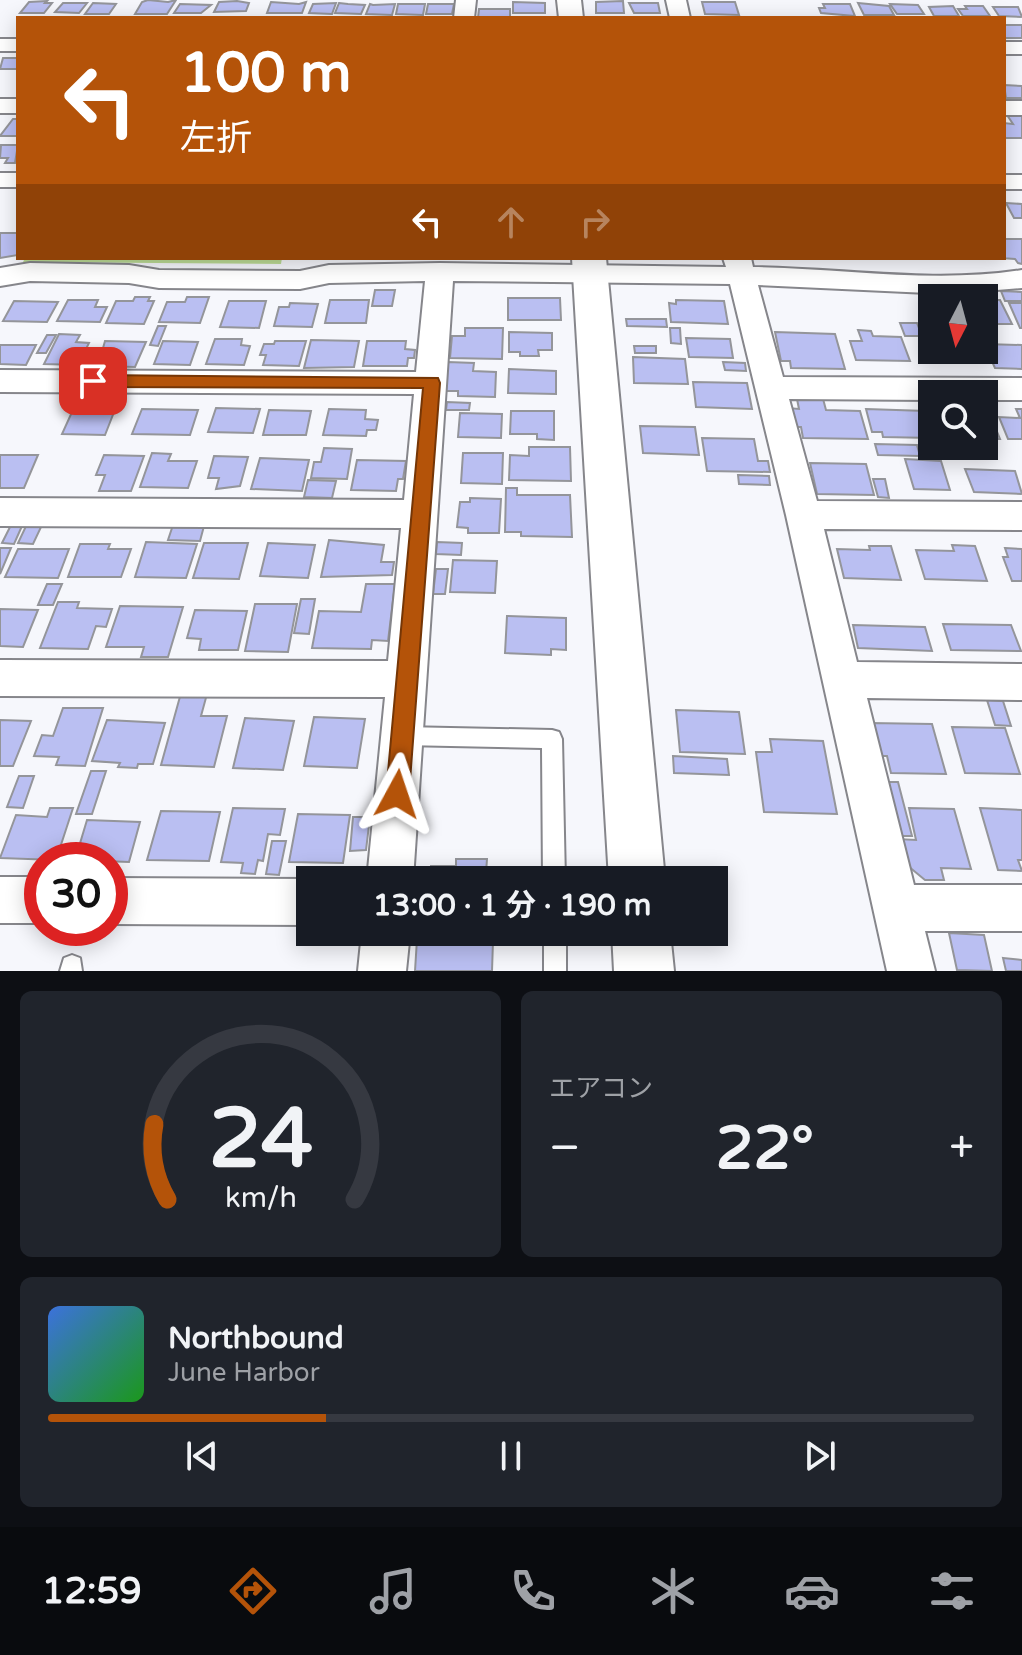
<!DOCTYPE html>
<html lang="ja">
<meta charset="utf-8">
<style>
:root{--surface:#171b24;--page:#20242c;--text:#f1f3f6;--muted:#9ea1a6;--line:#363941;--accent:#b45309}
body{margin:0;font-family:"Varela Round","Noto Sans JP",sans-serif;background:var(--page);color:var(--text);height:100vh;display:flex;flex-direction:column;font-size:30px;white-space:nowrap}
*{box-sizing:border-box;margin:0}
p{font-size:26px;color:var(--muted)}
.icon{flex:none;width:44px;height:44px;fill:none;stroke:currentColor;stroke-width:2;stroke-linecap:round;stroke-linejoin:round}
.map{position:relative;height:971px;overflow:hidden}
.drawer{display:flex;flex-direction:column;gap:20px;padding:20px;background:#0d0f14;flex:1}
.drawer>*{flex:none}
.banner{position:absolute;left:16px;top:16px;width:990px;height:244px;border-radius:0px;box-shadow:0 4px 20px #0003;background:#b45309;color:#fff;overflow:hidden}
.needle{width:52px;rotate:186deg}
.controls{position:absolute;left:918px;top:284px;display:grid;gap:16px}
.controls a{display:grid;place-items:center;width:80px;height:80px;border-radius:0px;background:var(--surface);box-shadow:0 4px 20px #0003;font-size:40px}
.speed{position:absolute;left:24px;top:842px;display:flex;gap:16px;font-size:40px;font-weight:700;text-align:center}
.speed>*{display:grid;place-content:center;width:104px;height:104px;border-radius:50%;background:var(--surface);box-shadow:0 4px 20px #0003;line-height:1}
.speed .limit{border:12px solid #d22;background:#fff;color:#111}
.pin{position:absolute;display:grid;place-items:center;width:68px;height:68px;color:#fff;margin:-34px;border-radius:16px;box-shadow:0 4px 12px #0006}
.me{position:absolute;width:88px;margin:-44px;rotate:5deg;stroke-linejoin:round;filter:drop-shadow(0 0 6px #0008)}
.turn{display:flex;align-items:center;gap:28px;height:168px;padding:0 32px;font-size:36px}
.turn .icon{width:104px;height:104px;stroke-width:2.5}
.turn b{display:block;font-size:56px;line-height:68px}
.lanes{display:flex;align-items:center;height:76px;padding:0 32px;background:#0003;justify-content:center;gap:40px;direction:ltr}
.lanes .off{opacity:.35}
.big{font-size:60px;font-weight:700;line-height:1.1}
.drawer .tile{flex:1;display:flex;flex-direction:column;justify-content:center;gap:12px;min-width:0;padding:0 28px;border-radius:12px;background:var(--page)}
.drawer .dial{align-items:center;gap:0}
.dial svg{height:208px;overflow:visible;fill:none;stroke:var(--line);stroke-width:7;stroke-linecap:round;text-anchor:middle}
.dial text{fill:var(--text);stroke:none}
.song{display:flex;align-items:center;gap:24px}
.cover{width:96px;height:96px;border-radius:12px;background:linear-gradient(135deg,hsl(220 70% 55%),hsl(120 70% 35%))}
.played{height:8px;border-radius:4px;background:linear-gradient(90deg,var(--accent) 30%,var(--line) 30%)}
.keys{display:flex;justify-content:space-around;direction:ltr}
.heat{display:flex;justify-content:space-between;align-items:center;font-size:44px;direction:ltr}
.drawer .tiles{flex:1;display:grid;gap:20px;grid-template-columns:1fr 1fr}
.tile:last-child{grid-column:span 2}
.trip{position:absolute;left:296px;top:866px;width:432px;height:80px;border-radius:0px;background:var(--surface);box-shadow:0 4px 20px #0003;font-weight:700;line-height:80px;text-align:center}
.dock{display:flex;height:128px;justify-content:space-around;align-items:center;background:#090b0e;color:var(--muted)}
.dock .icon{width:56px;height:56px}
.dock .active{color:var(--accent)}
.dock b{font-size:36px;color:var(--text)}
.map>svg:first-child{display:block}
.green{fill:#bddc96}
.building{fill:#babff2;stroke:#94959a;stroke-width:2}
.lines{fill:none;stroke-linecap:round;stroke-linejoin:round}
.service-casing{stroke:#86868b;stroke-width:4}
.minor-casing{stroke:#86868b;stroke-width:4}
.tertiary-casing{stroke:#86868b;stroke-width:4}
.service{fill:#fff;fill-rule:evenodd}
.minor{fill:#fff;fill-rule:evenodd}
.tertiary{fill:#fff;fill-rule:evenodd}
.route{fill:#b45309;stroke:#753606;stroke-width:2}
</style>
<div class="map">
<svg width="1022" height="971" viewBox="0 0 1022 971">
<rect width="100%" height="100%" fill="#f6f7fc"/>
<path class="green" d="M25 258H282L281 264 23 262Z"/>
<path class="building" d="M148 0 168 2 176 0 167 14H135L142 2Z
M47 1 45 3H52L44 13H20L29 2Z
M237 1 249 3 246 11 214 12 219 2Z
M623 1 624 13H596V2Z
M271 2 299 4 306 2 302 13H267Z
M513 2 545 3V13H513Z
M702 2H735L739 15 705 14Z
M63 3H87L79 13 55 12Z
M93 3 116 4 109 14H85Z
M336 3 332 14 309 13 313 4Z
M339 3 348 4 365 5 361 14 335 13Z
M629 3H658L660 13H634Z
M858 3 889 6 894 15H864Z
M180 4 211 5 201 13H174Z
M370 4 373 5 395 4 392 15 366 14Z
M398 4H425L423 15 396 14Z
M428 4H454L452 14H426Z
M823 4H850L855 16 821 13 819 8H825Z
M890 4 918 5 924 14H897Z
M953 6 959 16H934L929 7Z
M965 6H983L990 16H963L958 9H967Z
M993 7H1018L1022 17 999 16Z
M479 9H510V18H478Z
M1004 25H1022V38H1004Z
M3 58H18V69H0Z
M1004 85 1022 86V98H1006Z
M1007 115H1022V138H1004V123L1013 124Z
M13 119H18V136H0Z
M1 145H18L15 163H5L8 158H0Z
M1006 203 1022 204V218H1014Z
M0 233H18V255L0 258Z
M1004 239H1022V264L1018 263 1015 259 1000 258H1004Z
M375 290H395L392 306H372Z
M1001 291 1022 292V301H1005Z
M135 297H150L148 301H154L144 324 106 323 116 301H133Z
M187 297H209L200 323 159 322 167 302H185Z
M508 298H560L561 320H508Z
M68 300H98L95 307H107L100 322 57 321Z
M330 300H369L366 323H325Z
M676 300 724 301 728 324 671 322 669 303 676 304Z
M984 300H1000L1012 324H984Z
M14 301 58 302 47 322 3 321Z
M229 301H266L259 328 220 327Z
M290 303 318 304 312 327 274 326 279 307H289Z
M1009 303H1022V328H1020Z
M626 319H666L667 327 627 326Z
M900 323H917L922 336H905Z
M158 326H166L158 346 150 345Z
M465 328H503L502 359 450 358 452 336H465Z
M670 328H680L681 344 671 343Z
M858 330 871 331 873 336 901 337 910 361 856 360 850 341H862Z
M509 332 552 333V350H538L539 356H520V352H509Z
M775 332 835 334 845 369 791 368 790 361H781Z
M59 334 80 335 76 342 89 343 78 365 44 364Z
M47 335H56L46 353H37Z
M686 338 730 339 733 358 689 357Z
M215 339H242L241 345 250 346 244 365 206 364Z
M311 340 359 341 354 367 304 368Z
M105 341 146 342 135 367 98 366Z
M163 341 198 342 190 365 154 364Z
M275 341H306L299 366 263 365 266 355H260L264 344H274Z
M367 341H406L405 349 415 350 414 358H408L407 366H363Z
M984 344 1022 345V369L995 368Z
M0 345H36L26 365 0 364Z
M634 346H656V353H635Z
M633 357 685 359 688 384 634 383Z
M448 362 474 363 473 371 496 372 495 397 458 396V391H445Z
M723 362 745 363 746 371 725 370Z
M509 369 556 371V394L508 393Z
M693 382 747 383 752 409 696 407Z
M796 394 822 395 826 410 860 411 868 439 803 438 801 427H792L788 408 799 409Z
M447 402 470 403 469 410H446Z
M216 408 260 409 253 433 208 432Z
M142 409 198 410 190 435 132 434Z
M329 409 366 410 365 419 378 420 376 430H367L366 436 323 435Z
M866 409 926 411 932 438 883 437 882 432H872Z
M1016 409H1022V439H1008L999 417 1020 418Z
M269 410 311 411 306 435H263Z
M511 411H554V440L537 439V434H510Z
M72 412H114L105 435 62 434Z
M460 413 502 414 501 438 458 437Z
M984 417H991L1000 439H984Z
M640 426 695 427 699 455 643 453Z
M702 438 754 439 758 461H768L770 472 707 471Z
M875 444 917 445 920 456 878 455Z
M529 447H570L571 481 509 480 510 455 529 456Z
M324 448 352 449 347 479 311 478 314 462H321Z
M152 453 171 454 168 461H197L188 488 140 487Z
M463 453H503L502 484 461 483Z
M0 455H38L24 488H0Z
M104 455 144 456 131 491H99L105 475H96Z
M214 456 248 457 240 486 216 489 219 478H208Z
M260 458 309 460 302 491 251 489Z
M905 459 941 461 950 490 914 489Z
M357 460 406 461 403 479H398L396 491 351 490Z
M810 463 866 464 874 495 817 494Z
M965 469 1015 471 1022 494 974 492Z
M738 475 769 476 770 485 739 484Z
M873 479H885L889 498 878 497Z
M308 480 336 481 332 498 304 497Z
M506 488H517V495H570L572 537 521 536V532H505Z
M470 498 501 499 499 533H468V528L457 527 460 502H470Z
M27 524 42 525 33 544 18 543Z
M11 525 22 526 14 544 2 543Z
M173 525 204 526 200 541 168 540Z
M329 540 384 545 381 562H394L392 575 321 577Z
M146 542 197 544 186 578 135 577Z
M437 542 462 543 461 555 436 554Z
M204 543H248L239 579 193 578Z
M268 543 315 545 308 578 260 576Z
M80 544H110L108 549H131L121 577H68Z
M952 545 975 546 987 581 925 579 916 550 954 551Z
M869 546H891L901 580 844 578 837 549 870 550Z
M0 548H11L0 574Z
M1005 548 1022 549V581H1012L1003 557H1008Z
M18 549H69L58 578 5 577Z
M453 560 497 561 495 593 450 592Z
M436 569H448L445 594H433Z
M47 584H62L53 605H38Z
M366 584H395L388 641 372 640 371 649 312 648 319 611 361 612Z
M301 599H315L309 634 294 633Z
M58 602H79L77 608 112 609 106 627 96 626 88 649 40 648Z
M255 604H297L288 652 245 651Z
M120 606 183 607 168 657H141L144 647H106Z
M0 609 38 610 23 647 0 646Z
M195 610 247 611 238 650H199L201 639 187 638Z
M507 616 566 618V650L551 649V655L505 653Z
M943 624 1011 625 1021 651 951 650Z
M853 625 925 627 932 651 858 648Z
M181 693 207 694 201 716H227L214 767 161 765Z
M987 700 1003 701 1011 726 995 725Z
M63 708H103L85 766 56 765 59 757 34 756 42 735 53 736Z
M676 710 739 712 745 754 680 752Z
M314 717 365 719 357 768 304 766Z
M245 718 294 721 283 770 233 768Z
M0 720 31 721 13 766H0Z
M107 720 165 723 153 764H138L137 768 118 767 120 763 92 761Z
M870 723 932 724 946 774 891 773 887 756H877Z
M952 727 1005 728 1020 774 965 773Z
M770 739 823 741 837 814 764 812 756 752H772Z
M673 756 727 759 729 775 674 773Z
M91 771H106L92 814H76Z
M19 776H34L23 808 7 807Z
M882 782H898L912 836H895Z
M50 808H73L56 860 0 858 16 815 47 817Z
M233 808 285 809 280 835 268 834 263 861 258 860 255 874 241 873 243 863 221 862Z
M909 808 954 809 971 869 941 868 944 880H925L902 861 897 839 916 840Z
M980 808 1022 810V860H1018L1022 871 998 870Z
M161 811 220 812 209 861 147 860Z
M298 814 350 815 343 863 289 862Z
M353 817H370L366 850 350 851Z
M87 820 140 822 129 862 75 860Z
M272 841H286L279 875 266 874Z
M456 859H487L486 873H496L495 880H430L431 866H456Z
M949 933 984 935 992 971 957 970Z
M417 939 493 941 492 971H415Z
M1003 958 1022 960V971H1006Z"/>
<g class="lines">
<g class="service-casing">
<path id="service" d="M403 727 552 730 559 732 562 739 565 880H543L542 748 403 745 396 743 393 736 396 729Z
M544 932H566V971H544Z
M72 955 80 958 82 971H60L64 958Z"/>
</g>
<g class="minor-casing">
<path id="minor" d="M456 0H476L474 18H454Z
M666 0H686L690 18H670Z
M0 39H18V51H0Z
M1004 42H1022V54H1004Z
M0 99H18V113H0Z
M1004 101H1022V115H1004Z
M0 173H18V187H0Z
M1004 175H1022V189H1004Z
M723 258H751L753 267C843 268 933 284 1022 270V288L949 294 758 285 783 377 1022 378V400H984V394H932V400L789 399 817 501 1022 502V530L824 529 857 662 1022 664V700L867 698 914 885H1022V931H925L935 971H887L786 515 730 284 453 281 413 880H367L385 697 0 696V660L388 661 401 528 0 526V498L404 500 414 394 0 392V370L416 372 425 281 329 283 300 289 159 288 129 283 30 281 0 286V268L30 263 129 265 159 270 300 271 329 265 440 263 726 267Z
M0 877H42V923H0Z
M110 878 310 879 313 880H310V925L110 924Z
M362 932H410L406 971H358Z"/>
</g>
<g class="tertiary-casing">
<path id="tertiary" d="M557 0H581L583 18H559Z
M572 258H606L665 880H609Z
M612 932H670L674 971H614Z"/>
</g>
<use href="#service" class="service"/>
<use href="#minor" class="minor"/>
<use href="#tertiary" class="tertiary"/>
</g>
<path class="route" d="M93 375 438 378 440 383 409 794 405 802 397 805 389 802 386 794 423 388 93 387 84 381Z"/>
</svg>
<div class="controls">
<a><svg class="needle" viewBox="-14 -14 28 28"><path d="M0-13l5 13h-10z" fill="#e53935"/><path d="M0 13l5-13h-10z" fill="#9ea1a6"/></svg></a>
<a><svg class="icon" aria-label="search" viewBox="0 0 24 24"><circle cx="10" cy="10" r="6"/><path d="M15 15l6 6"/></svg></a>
</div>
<div class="speed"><div class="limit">30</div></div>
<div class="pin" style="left:93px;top:381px;background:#d93025"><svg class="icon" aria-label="arrive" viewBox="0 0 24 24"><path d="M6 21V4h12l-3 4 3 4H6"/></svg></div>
<svg class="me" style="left:397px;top:794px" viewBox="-20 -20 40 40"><path d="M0-17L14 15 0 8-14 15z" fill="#b45309" stroke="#fff" stroke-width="4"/></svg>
<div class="trip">13:00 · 1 分 · 190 m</div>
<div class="banner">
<div class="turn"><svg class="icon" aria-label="left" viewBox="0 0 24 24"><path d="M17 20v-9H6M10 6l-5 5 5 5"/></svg><div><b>100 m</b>左折</div></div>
<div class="lanes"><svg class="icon" aria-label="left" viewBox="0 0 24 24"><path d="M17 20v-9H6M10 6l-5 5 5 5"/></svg><svg class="icon off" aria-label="ahead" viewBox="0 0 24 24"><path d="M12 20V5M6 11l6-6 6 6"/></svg><svg class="icon off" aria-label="right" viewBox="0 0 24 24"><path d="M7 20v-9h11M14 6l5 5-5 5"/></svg></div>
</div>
</div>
<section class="drawer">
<div class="tiles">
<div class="tile dial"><svg viewBox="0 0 100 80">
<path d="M14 69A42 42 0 1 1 86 69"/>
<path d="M14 69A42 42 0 0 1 9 40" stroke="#b45309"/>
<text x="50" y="56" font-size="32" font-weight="700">24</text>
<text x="50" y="72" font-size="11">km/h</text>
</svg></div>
<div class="tile"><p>エアコン</p>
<div class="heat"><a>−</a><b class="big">22°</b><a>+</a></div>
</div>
<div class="tile">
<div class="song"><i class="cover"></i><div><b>Northbound</b><p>June Harbor</p></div></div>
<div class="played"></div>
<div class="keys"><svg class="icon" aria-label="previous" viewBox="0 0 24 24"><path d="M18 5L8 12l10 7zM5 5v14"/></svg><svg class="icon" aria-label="pause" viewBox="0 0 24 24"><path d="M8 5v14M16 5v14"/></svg><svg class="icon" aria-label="next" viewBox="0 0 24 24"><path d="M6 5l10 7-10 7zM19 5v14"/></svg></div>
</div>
</div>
</section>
<nav class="dock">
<b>12:59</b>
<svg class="icon active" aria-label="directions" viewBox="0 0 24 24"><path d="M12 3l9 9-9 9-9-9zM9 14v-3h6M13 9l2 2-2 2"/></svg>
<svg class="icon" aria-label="music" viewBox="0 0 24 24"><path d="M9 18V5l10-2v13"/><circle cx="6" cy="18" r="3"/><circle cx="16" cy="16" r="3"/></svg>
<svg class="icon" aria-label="phone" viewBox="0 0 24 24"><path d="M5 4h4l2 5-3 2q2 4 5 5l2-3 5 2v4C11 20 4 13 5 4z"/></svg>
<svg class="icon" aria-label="climate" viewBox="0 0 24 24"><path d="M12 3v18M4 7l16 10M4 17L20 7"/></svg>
<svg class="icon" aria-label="car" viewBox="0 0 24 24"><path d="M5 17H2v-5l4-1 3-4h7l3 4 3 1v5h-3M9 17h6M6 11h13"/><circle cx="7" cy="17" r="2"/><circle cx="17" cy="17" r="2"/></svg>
<svg class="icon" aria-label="filters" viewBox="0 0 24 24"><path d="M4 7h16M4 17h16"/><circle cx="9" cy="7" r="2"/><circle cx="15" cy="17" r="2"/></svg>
</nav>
